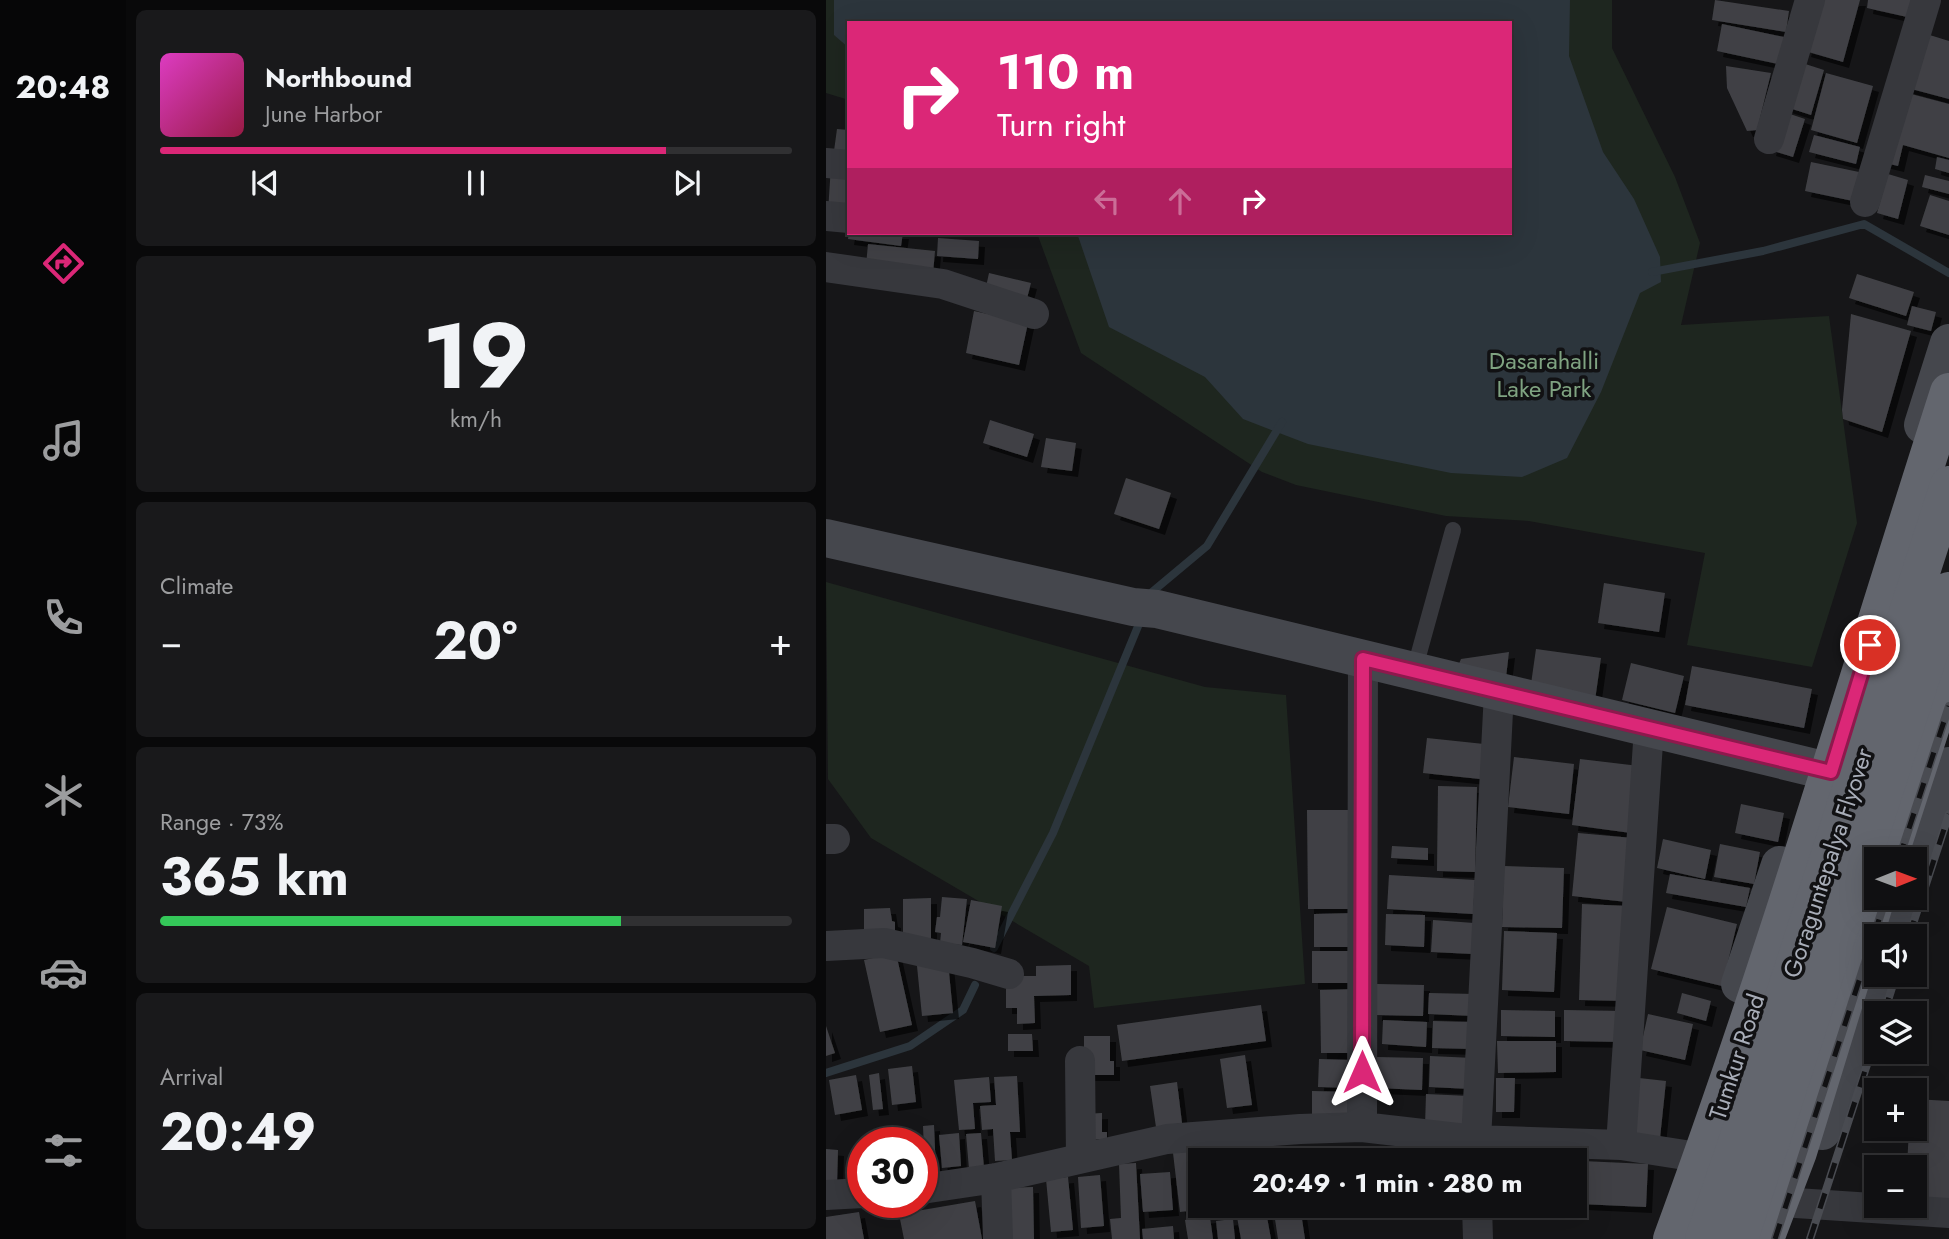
<!DOCTYPE html>
<meta charset="utf-8">
<style>
:root{--surface:#101012;--page:#19191b;--text:#f1f3f6;--muted:#9c9d9f;--line:#303032;--accent:#db2777}
body{margin:0;font-family:Jost,sans-serif;background:var(--page);color:var(--text);height:100vh;display:flex;flex-direction:column;font-size:26px;white-space:nowrap}
*{box-sizing:border-box;margin:0}
p{font-size:23px;color:var(--muted)}
.icon{flex:none;width:38px;height:38px;fill:none;stroke:currentColor;stroke-width:2;stroke-linecap:round;stroke-linejoin:round}
.map{position:relative;flex:1;overflow:hidden}
.side{display:flex;flex-direction:column;gap:10px;padding:10px;background:#09090a;width:700px}
.side>*{flex:none}
.guide{position:absolute;left:21px;top:21px;width:665px;height:214px;border-radius:0px;box-shadow:0 7px 28px #0002,0 0 0 2px var(--line);background:#db2777;color:#fff;overflow:hidden}
.needle{width:46px;rotate:89deg}
.tools{position:absolute;left:1038px;top:847px;display:grid;gap:14px}
.tools a{display:grid;place-items:center;width:63px;height:63px;border-radius:0px;background:var(--surface);box-shadow:0 7px 28px #0002,0 0 0 2px var(--line);font-size:35px}
.speed{position:absolute;left:21px;top:1127px;display:flex;gap:14px;font-size:35px;font-weight:700;text-align:center}
.speed>*{display:grid;place-content:center;width:91px;height:91px;border-radius:50%;background:var(--surface);box-shadow:0 7px 28px #0002,0 0 0 2px var(--line);line-height:1}
.speed .limit{border:10px solid #d22;background:#fff;color:#111}
.pin{position:absolute;display:grid;place-items:center;width:60px;height:60px;color:#fff;margin:-30px;border:4px solid #fff;border-radius:50%;box-shadow:0 2px 7px #0007}
.me{position:absolute;width:77px;margin:-38px;rotate:0deg;stroke-linejoin:round;filter:drop-shadow(0 0 5px #0008)}
.turn{display:flex;align-items:center;gap:24px;height:147px;padding:0 35px;font-size:32px}
.turn .icon{width:91px;height:91px;stroke-width:2.5}
.turn b{display:block;font-size:49px;line-height:60px}
.lanes{display:flex;align-items:center;height:66px;padding:0 35px;background:#0003;justify-content:center;gap:35px;direction:ltr}
.lanes .off{opacity:.35}
.big{font-size:52px;font-weight:700;line-height:1.1}
.side .tile{flex:1;display:flex;flex-direction:column;justify-content:center;gap:10px;min-width:0;padding:0 24px;border-radius:10px;background:var(--page)}
.side .dial{align-items:center;gap:0}
.dial b{font-size:91px;line-height:1}
.song{display:flex;align-items:center;gap:21px}
.cover{width:84px;height:84px;border-radius:10px;background:linear-gradient(135deg,hsl(310 70% 55%),hsl(340 70% 35%))}
.played{height:7px;border-radius:4px;background:linear-gradient(90deg,var(--accent) 80%,var(--line) 80%)}
.keys{display:flex;justify-content:space-around;direction:ltr}
.heat{display:flex;justify-content:space-between;align-items:center;font-size:38px;direction:ltr}
.charge{height:10px;border-radius:5px;background:linear-gradient(90deg,#34c759 73%,var(--line) 0)}
.trip{position:absolute;left:362px;top:1148px;width:399px;height:70px;border-radius:0px;background:var(--surface);box-shadow:0 7px 28px #0002,0 0 0 2px var(--line);font-weight:700;line-height:70px;text-align:center}
main{display:flex;flex:1;min-height:0}
.dock{display:flex;flex-direction:column;width:126px;justify-content:space-around;align-items:center;background:#060607;color:var(--muted)}
.dock .icon{width:49px;height:49px}
.dock .on{color:var(--accent)}
.dock b{font-size:32px;color:var(--text)}
.map>svg:first-child{display:block}
.green{fill:#1e261f}
.water{fill:#2c353c}
.lines{fill:none;stroke-linecap:round;stroke-linejoin:round}
.stream{stroke:#2c353c;stroke-width:8}
.building{fill:#404145;filter:url(#shadow)}
.lane{stroke:#37383d;stroke-width:16}
.street{stroke:#37383d;stroke-width:30}
.secondary{stroke:#45474d;stroke-width:38}
.highway{stroke:#63666e;stroke-width:38}
.rail-casing{stroke:#4a4c52;stroke-width:8}
.rail{stroke:#111113;stroke-width:5;stroke-dasharray:16;stroke-linecap:butt}
.highway-bridge{stroke:#63666e;stroke-width:38}
.route-casing{stroke:#8e194d;stroke-width:18}
.route{stroke:#db2777;stroke-width:12}
.labels{text-anchor:middle;stroke-width:7;stroke-linejoin:round;paint-order:stroke}
.park-label{font-size:24px;fill:#7fa381;stroke:#111113}
.street-label{font-size:24px;fill:#a8adb8;stroke:#111113}
</style>
<main>
<nav class="dock">
<b>20:48</b>
<svg class="icon on" aria-label="directions" viewBox="0 0 24 24"><path d="M12 3l9 9-9 9-9-9zM9 14v-3h6M13 9l2 2-2 2"/></svg>
<svg class="icon" aria-label="music" viewBox="0 0 24 24"><path d="M9 18V5l10-2v13"/><circle cx="6" cy="18" r="3"/><circle cx="16" cy="16" r="3"/></svg>
<svg class="icon" aria-label="phone" viewBox="0 0 24 24"><path d="M5 4h4l2 5-3 2q2 4 5 5l2-3 5 2v4C11 20 4 13 5 4z"/></svg>
<svg class="icon" aria-label="climate" viewBox="0 0 24 24"><path d="M12 3v18M4 7l16 10M4 17L20 7"/></svg>
<svg class="icon" aria-label="car" viewBox="0 0 24 24"><path d="M5 17H2v-5l4-1 3-4h7l3 4 3 1v5h-3M9 17h6M6 11h13"/><circle cx="7" cy="17" r="2"/><circle cx="17" cy="17" r="2"/></svg>
<svg class="icon" aria-label="filters" viewBox="0 0 24 24"><path d="M4 7h16M4 17h16"/><circle cx="9" cy="7" r="2"/><circle cx="15" cy="17" r="2"/></svg>
</nav>
<section class="side">
<div class="tile">
<div class="song"><i class="cover"></i><div><b>Northbound</b><p>June Harbor</p></div></div>
<div class="played"></div>
<div class="keys"><svg class="icon" aria-label="previous" viewBox="0 0 24 24"><path d="M18 5L8 12l10 7zM5 5v14"/></svg><svg class="icon" aria-label="pause" viewBox="0 0 24 24"><path d="M8 5v14M16 5v14"/></svg><svg class="icon" aria-label="next" viewBox="0 0 24 24"><path d="M6 5l10 7-10 7zM19 5v14"/></svg></div>
</div>
<div class="tile dial"><b>19</b><p>km/h</p></div>
<div class="tile"><p>Climate</p>
<div class="heat"><a>−</a><b class="big">20°</b><a>+</a></div>
</div>
<div class="tile"><p>Range · 73%</p><b class="big">365 km</b><div class="charge"></div></div>
<div class="tile"><p>Arrival</p><b class="big">20:49</b></div>
</section>
<div class="map">
<svg width="1123" height="1239" viewBox="0 0 1123 1239">
<defs>
<filter id="shadow"><feDropShadow dx="6" dy="6" stdDeviation="0" flood-color="#0009"/></filter>
</defs>
<rect width="100%" height="100%" fill="#161618"/>
<path class="green" d="M0 0H786V48L849 177 874 243 855 325 1003 316 1031 523 986 667 861 645 879 553 703 521 620 516 470 485 436 472 255 353 211 233H684V23H23V100L0 93Z
M0 582 379 687 460 695 479 984 268 1008 263 966 45 838 2 779Z"/>
<path class="water" d="M8 0H744L743 56 777 152 808 199 834 257 835 282 814 293 775 392 741 458 696 477 625 473 482 444 417 419 379 377 283 327 251 233H684V23H23V48L8 35Z"/>
<g class="lines">
<path class="stream" d="M826 272 937 251 1038 224 1123 273
M324 597 326 592 381 546 456 422
M168 948 227 833 315 619
M0 1073 84 1046 137 1010 149 985"/>
</g>
<path class="building" d="M889 0 963 11 960 32 886 20Z
M993 0H1034L1017 62 979 51Z
M1042 0H1085L1081 17 1041 8Z
M896 24 958 37 952 64 891 51Z
M1094 32 1123 41V99L1078 87Z
M973 62 998 70 985 115 960 107Z
M900 66 945 73 931 130 921 131 901 88Z
M1000 73 1047 86 1031 143 985 130Z
M1074 91 1123 104V158L1077 145 1072 166 1055 162Z
M955 111 979 119 967 157 944 150Z
M11 129 23 130V153L8 151Z
M988 135 1034 147 1030 164 983 152Z
M1111 157 1123 160V173L1109 169Z
M985 162 1033 172 1027 201 979 191Z
M5 166 23 168V214L2 212Z
M1062 174 1082 180 1072 219 1051 213Z
M1099 175 1123 181V194L1096 187Z
M1104 195 1123 201V235L1094 226Z
M23 233H77L75 246 22 239Z
M112 238 153 241 152 259 111 256Z
M42 244 109 251 107 273 40 266Z
M163 273 205 283 199 306 158 296Z
M1031 274 1088 292 1080 316 1023 298Z
M1086 306 1110 312 1105 331 1081 325Z
M148 311 202 323 193 365 140 353Z
M1025 314 1085 331 1056 432 1017 419 1016 410Z
M164 420 208 434 201 457 157 443Z
M220 438 250 443 246 471 215 467Z
M300 478 345 493 333 529 288 514Z
M778 583 839 593 833 632 772 623Z
M710 649 775 658 769 700 704 691Z
M683 652 680 677 630 671 635 659Z
M805 663 858 676 849 713 796 700Z
M866 666 986 689 978 728 859 705Z
M601 738 658 744 654 779 597 773Z
M688 757 748 764 743 814 682 807Z
M754 759 813 766 805 833 746 825Z
M612 786 651 787 649 872 611 871Z
M915 804 958 813 952 842 909 833Z
M481 810H530V909H482Z
M752 833 807 838 801 902 746 896Z
M837 839 885 850 879 879 831 868Z
M894 844 934 852 928 884 888 877Z
M566 846 602 848V860L565 858Z
M678 866 738 868 736 928 676 927Z
M844 874 924 888 920 907 840 893Z
M563 875 649 880 647 914 561 909Z
M116 897 141 899 136 945 114 943 115 933 109 932 111 917H114Z
M105 898V944L77 935V899Z
M145 900 176 906 169 948 137 942Z
M756 904 803 906 800 1001 753 1000Z
M841 907 911 924 896 986 825 969Z
M64 908 66 921 69 922V934H38V909Z
M529 913V947H488V914Z
M560 914 599 915 598 947 559 945Z
M607 920 648 923 647 954 605 952Z
M678 931 731 933 728 992 676 990Z
M486 951H529V983H486Z
M70 953 86 1025 54 1032 38 960Z
M122 962 127 1013 96 1016 91 966Z
M245 965V995L208 996 209 1023 191 1024V1008H180V976H210V966Z
M551 984 598 985 597 1016 550 1015Z
M529 989 530 1053H495L494 990Z
M603 993 649 994 648 1016 602 1014Z
M856 993 885 1001 880 1021 851 1013Z
M435 1005 440 1041 296 1061 291 1025Z
M675 1010 729 1011V1037L675 1036Z
M738 1010 798 1011V1042L738 1041Z
M822 1014 867 1024 859 1060 814 1050Z
M557 1020 601 1022 600 1047 556 1044Z
M607 1021 646 1022V1049L606 1048Z
M0 1026 9 1053 0 1056Z
M182 1034H206L207 1051H182Z
M258 1036H284V1061H288V1075H258Z
M671 1041H730V1072L672 1073Z
M419 1055 426 1105 401 1108 394 1059Z
M604 1056 647 1058 645 1089 603 1087Z
M550 1057 597 1058 596 1090 550 1088Z
M493 1059 526 1060 525 1088 492 1087Z
M86 1066 90 1102 66 1105 62 1069Z
M53 1073 57 1109 47 1110 43 1075Z
M30 1075 36 1110 9 1115 3 1080Z
M191 1076 194 1132H184L186 1160 169 1161 167 1129 156 1130 154 1106 170 1105 168 1077Z
M163 1077 165 1102 147 1103 149 1129 133 1130 128 1080Z
M804 1077 840 1081 834 1138 798 1134Z
M670 1078H689L688 1112H670Z
M351 1082 356 1123 330 1127 324 1086Z
M486 1091 528 1092 527 1118 486 1117Z
M600 1094 643 1096 642 1128 599 1127Z
M1088 1099 1123 1101V1201L1088 1199V1167H1081L1083 1129H1088Z
M276 1113V1132H281V1139L259 1140 258 1114Z
M108 1125 110 1172 99 1173 97 1126Z
M133 1133 135 1166 116 1168 113 1135Z
M155 1133 158 1168 143 1169 140 1134Z
M427 1138 431 1160H401L398 1143Z
M0 1149 12 1150 11 1184 0 1183Z
M371 1149 374 1174V1206H379V1209L354 1212 347 1153Z
M519 1153 520 1160H473V1155Z
M756 1161 822 1164 820 1207 754 1204Z
M310 1163 314 1239H286L284 1219 295 1218 293 1164Z
M344 1172 347 1210 317 1212 314 1174Z
M274 1175 278 1226 255 1228 252 1177Z
M242 1177 247 1230 225 1232 220 1179Z
M207 1187 208 1239H177V1188Z
M149 1201 156 1239H78L73 1214Z
M409 1206H439L445 1239H415Z
M447 1206H474L479 1239H452Z
M33 1212 38 1239H0V1217Z
M384 1217 387 1239H362L359 1220Z
M407 1219 409 1239H392L390 1221Z
M347 1226 348 1239H317L316 1229Z"/>
<g class="lines">
<path class="lane" d="M588 671 627 530"/>
<path class="street" d="M943 139 984 0
M0 163 23 165
M1039 202 1100 0
M0 216 23 218
M0 267 117 284 208 314
M0 839H9
M0 946 58 943 146 963 183 974
M254 1061 255 1158
M536 1127 537 659
M795 1145 823 728
M649 1160 673 692
M170 1178 172 1239
M96 1189 170 1178 341 1139 474 1129 536 1127 649 1140 795 1145 859 1155
M0 1195 37 1193
M970 1203 1123 1213
M651 1206 652 1239"/>
<path class="secondary" d="M1097 425 1123 343
M0 538 307 607 331 609 1113 798
M1088 868 1123 766
M1065 936 1078 898
M914 984 954 865
M996 1131 1051 975"/>
<path class="highway" d="M1062 859 1123 671
M846 1239C949 960 1032 675 1123 392
M939 1239 972 1152 1050 898"/>
<g class="rail-casing">
<path id="rail" d="M1073 859 1123 706
M1083 936 1123 814
M1058 1013 1070 975
M949 1239 1060 898
M984 1239 1050 1037"/>
</g>
<use href="#rail" class="rail"/>
<path class="highway-bridge" d="M878 1239 912 1140 1123 485
M913 1239 1123 591"/>
</g>
<g class="lines">
<g class="route-casing">
<path id="route" d="M536 1072 537 659 1005 772 1044 645"/>
</g>
<use href="#route" class="route"/>
</g>
<g class="labels">
<g class="park-label">
<text x="718" y="369">Dasarahalli<tspan x="718" dy="28">Lake Park</tspan></text>
</g>
<g class="street-label">
<text transform="translate(1002 863) rotate(-72)" y="8">Goraguntepalya Flyover</text>
<text transform="translate(911 1057) rotate(-72)" y="8">Tumkur Road</text>
</g>
</g>
</svg>
<div class="tools">
<a><svg class="needle" viewBox="-14 -14 28 28"><path d="M0-13l5 13h-10z" fill="#e53935"/><path d="M0 13l5-13h-10z" fill="#9c9d9f"/></svg></a>
<a><svg class="icon" aria-label="sound" viewBox="0 0 24 24"><path d="M4 9h4l5-4v14l-5-4H4zM17 9q2 3 0 6"/></svg></a>
<a><svg class="icon" aria-label="layers" viewBox="0 0 24 24"><path d="M12 4l9 5-9 5-9-5zM3 14l9 5 9-5"/></svg></a>
<a>+</a>
<a>−</a>
</div>
<div class="speed"><div class="limit">30</div></div>
<div class="pin" style="left:1044px;top:645px;background:#d93025"><svg class="icon" aria-label="arrive" viewBox="0 0 24 24"><path d="M6 21V4h12l-3 4 3 4H6"/></svg></div>
<svg class="me" style="left:536px;top:1072px" viewBox="-20 -20 40 40"><path d="M0-17L14 15 0 8-14 15z" fill="#db2777" stroke="#fff" stroke-width="4"/></svg>
<div class="trip">20:49 · 1 min · 280 m</div>
<div class="guide">
<div class="turn"><svg class="icon" aria-label="right" viewBox="0 0 24 24"><path d="M7 20v-9h11M14 6l5 5-5 5"/></svg><div><b>110 m</b>Turn right</div></div>
<div class="lanes"><svg class="icon off" aria-label="left" viewBox="0 0 24 24"><path d="M17 20v-9H6M10 6l-5 5 5 5"/></svg><svg class="icon off" aria-label="ahead" viewBox="0 0 24 24"><path d="M12 20V5M6 11l6-6 6 6"/></svg><svg class="icon" aria-label="right" viewBox="0 0 24 24"><path d="M7 20v-9h11M14 6l5 5-5 5"/></svg></div>
</div>
</div>
</main>
